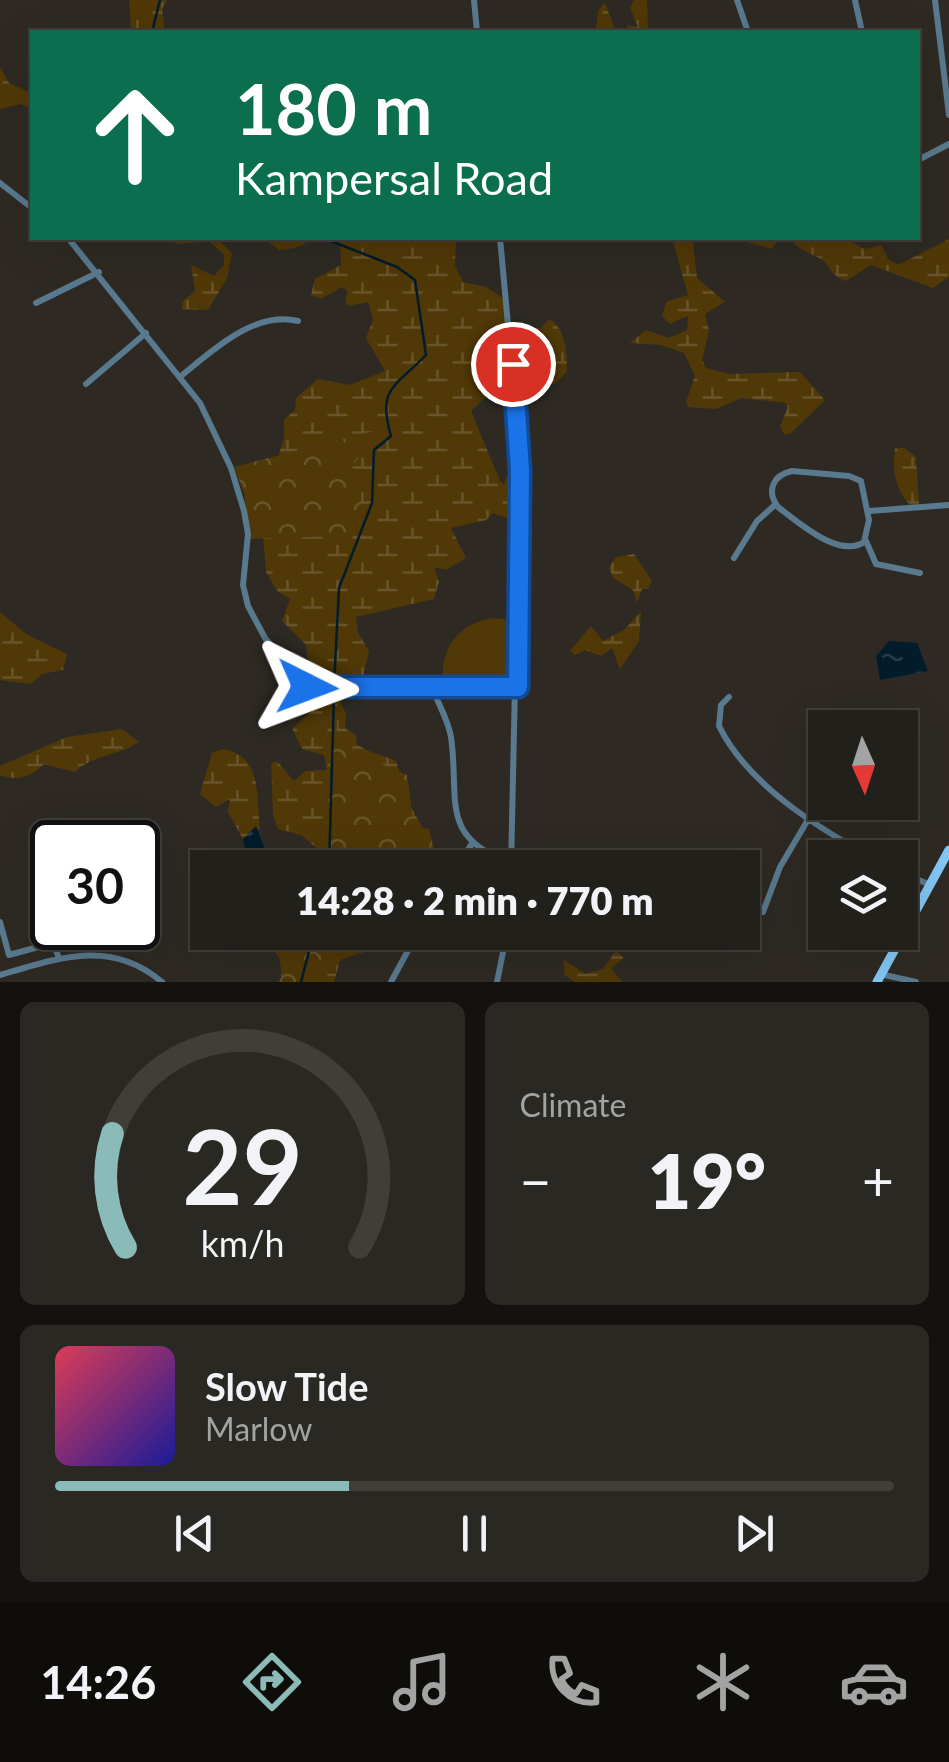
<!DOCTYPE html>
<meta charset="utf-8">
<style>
:root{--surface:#22201a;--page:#2a2823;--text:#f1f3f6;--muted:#a2a3a2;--line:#3f3e39;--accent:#8bbbb9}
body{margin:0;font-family:Lato,sans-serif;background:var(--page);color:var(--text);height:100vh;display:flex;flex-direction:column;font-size:38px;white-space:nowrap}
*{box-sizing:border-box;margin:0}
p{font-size:32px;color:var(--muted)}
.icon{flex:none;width:55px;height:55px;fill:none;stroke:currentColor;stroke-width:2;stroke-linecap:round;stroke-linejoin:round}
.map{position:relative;height:982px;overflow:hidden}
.details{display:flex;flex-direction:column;gap:20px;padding:20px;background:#13120e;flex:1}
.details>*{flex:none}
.top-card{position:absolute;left:30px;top:30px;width:890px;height:210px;border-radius:0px;box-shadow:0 10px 40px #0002,0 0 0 2px var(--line);background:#0b6e4f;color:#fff;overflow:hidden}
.needle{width:65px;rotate:177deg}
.controls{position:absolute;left:808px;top:710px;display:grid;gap:20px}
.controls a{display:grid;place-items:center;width:110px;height:110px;border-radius:0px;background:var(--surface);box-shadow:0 10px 40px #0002,0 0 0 2px var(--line);font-size:50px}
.speed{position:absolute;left:30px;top:820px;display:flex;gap:20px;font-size:50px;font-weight:700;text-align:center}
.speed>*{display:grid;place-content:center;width:130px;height:130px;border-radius:50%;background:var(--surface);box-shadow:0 10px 40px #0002,0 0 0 2px var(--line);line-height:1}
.speed .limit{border:5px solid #111;border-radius:15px;background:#fff;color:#111}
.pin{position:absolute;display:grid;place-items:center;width:85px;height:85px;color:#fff;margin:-42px;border:5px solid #fff;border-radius:50%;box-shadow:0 2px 10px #0007}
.me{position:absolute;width:110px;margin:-55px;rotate:93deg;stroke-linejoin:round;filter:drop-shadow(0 0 8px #0008)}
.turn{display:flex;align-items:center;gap:35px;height:210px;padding:0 40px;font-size:45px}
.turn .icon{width:130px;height:130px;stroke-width:2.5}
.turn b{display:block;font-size:70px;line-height:85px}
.big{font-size:75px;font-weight:800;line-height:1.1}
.details .card{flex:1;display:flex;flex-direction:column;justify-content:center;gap:15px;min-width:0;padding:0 35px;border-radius:15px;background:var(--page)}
.details .dial{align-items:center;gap:0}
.dial svg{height:260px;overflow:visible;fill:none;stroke:var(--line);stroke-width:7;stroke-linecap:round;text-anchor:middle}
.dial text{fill:var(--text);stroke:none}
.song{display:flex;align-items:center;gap:30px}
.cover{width:120px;height:120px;border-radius:15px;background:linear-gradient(135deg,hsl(350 70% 55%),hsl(240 70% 35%))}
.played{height:10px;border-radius:5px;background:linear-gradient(90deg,var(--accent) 35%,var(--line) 35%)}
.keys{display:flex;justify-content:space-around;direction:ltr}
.heat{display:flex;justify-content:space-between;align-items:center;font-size:55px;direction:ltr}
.details .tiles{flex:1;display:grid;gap:20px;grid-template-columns:1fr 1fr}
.card:last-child{grid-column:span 2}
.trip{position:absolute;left:190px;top:850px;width:570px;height:100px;border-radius:0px;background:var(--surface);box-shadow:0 10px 40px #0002,0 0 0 2px var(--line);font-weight:800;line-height:100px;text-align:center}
.tab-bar{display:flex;height:160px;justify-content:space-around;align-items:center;background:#0e0d0a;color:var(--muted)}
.tab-bar .icon{width:70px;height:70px}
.tab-bar .current{color:var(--accent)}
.tab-bar b{font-size:45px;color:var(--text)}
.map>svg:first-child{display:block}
.wetland{fill:url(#wetland-marsh)}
.park{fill:url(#park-crowns)}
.pitch{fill:#503807}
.water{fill:url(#water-ripples)}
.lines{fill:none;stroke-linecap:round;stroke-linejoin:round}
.stream{stroke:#021c2b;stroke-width:2.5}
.minor{stroke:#59798e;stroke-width:6}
.major{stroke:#83c7f4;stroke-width:9}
.route-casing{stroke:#114b97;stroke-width:25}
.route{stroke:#1a73e8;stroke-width:18}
</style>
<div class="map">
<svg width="949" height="982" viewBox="0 0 949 982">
<defs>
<pattern id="wetland-marsh" width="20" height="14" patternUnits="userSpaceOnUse" patternTransform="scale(2.5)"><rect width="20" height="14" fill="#503807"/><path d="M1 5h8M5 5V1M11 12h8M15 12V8" fill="none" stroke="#68542a"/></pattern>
<pattern id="park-crowns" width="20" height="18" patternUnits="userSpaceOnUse" patternTransform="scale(2.5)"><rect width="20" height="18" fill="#503807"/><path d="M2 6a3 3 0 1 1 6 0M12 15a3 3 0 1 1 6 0" fill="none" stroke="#68542a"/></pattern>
<pattern id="water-ripples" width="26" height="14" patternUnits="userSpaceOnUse" patternTransform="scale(2.5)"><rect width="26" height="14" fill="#021c2b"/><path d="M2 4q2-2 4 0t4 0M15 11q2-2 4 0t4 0" fill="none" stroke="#263c49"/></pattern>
</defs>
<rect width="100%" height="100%" fill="#2e2a23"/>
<path class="wetland" d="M129 0H167L162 9 165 32H124L131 30Z
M634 0H647L648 32H628L627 25 638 27 630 8Z
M605 3 616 32 596 30 598 11Z
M0 67 9 83 32 93V109L21 104 0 109Z
M168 238H216L232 253 227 278 208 310 182 309V302L195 291 191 265 214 276 224 265V255L209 241 178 244Z
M264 238H456L455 265 463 282 486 287 504 299 510 387 497 386 471 411 500 481 504 484 507 476 516 488 513 514 507 518 493 513 486 520 451 528 466 558 446 570 434 567 439 582 434 599 356 617 358 633 369 651 363 677C353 686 323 688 311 681L306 645 282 621 290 599 277 591 266 572 261 512 284 438V420L295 410 296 398 318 379 350 385 385 371 366 338 373 319 368 302 349 306 345 302 348 291 342 287 321 299 311 295 315 279 341 265 340 243 316 238 295 248 279 250Z
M672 238H698L693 243 697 278 725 302 705 314 709 331 702 360 706 368 729 374 800 372 825 400 790 434H784L780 426 788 407 786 403 741 398 716 409 689 407 686 402 695 376 684 353 661 345 630 343 646 330 669 338 687 330 688 316 670 324 662 316 666 302 688 295Z
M732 238H845L864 249 882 245 888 259 898 265 949 239V277L933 288 871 265 846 281C830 276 831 265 819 258 806 251 800 250 790 239H778L772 249Z
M549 319C566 328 567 354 567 372L554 384 527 382 521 375 517 335 526 329 541 328Z
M895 448H904L916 457 919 505 911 506C895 490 892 469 895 448Z
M634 554 652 581 648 589H642L637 603 633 590 613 578 609 567 616 557Z
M641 611 639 641 620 669 612 648 601 656 585 650 575 655 570 651 591 626 603 641 624 630Z
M0 612 26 634 67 654 63 670 42 674 31 684 0 680Z
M336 691 346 714 345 728 357 736 356 744C369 753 381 754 396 761L409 804 425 832 334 867H284L293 858 311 859 324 854 301 835 278 829 273 815 271 763 277 761 294 781 305 771 327 770 324 755 302 749 292 728Z
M122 729 139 742C119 756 91 755 75 772L44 764C31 776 19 782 0 775V766L67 737Z
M223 749C263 756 256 796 260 829L243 839 228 812 230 799 216 807 200 794 212 753Z
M264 932H372L379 936 369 950 340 960 334 982H282L280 960Z
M616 951 624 958 611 968 622 982H574L564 974V960L586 974 603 969Z"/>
<path class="park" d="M385 428C379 450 342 458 350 485 354 499 366 507 372 518L368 535 250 539 244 493 234 467Z
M334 699H338L336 744 407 775 414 827 429 829 437 862 453 864 451 867H325Z
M302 933H335L313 982H279Z"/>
<path class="pitch" d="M494 618 513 620 512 676 506 682H443C440 647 460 622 494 618Z"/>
<path class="water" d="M889 641 917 643 928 671 880 680 876 656Z
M256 826 267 855 261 867H248L243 839Z"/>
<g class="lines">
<path class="stream" d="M152 32 160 0
M323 238 397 267 415 280 426 355C394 388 377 388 391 436L374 450 372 503 339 588 334 686
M329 868 334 694
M301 982 314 932"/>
<path class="minor" d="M474 0 477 32
M737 0 748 32
M855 0 862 32
M935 0 949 115
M918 160 949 144
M0 183 32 208
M68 238 200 403 231 468 244 511 248 534 243 585 248 606 265 638 304 685 316 690 432 687C438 704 448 719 451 737 460 800 438 837 511 863
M500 238 520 455 511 868
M36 303 99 272
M181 376C212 351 255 310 298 321
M86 384 146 333
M792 471 849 476 861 481 869 520 864 542C839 559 798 522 778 507 766 491 773 475 792 471Z
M869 511 949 505
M866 541 876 564 920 573
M734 558 757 521 776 504
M432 687H518
M729 697 721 705 719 726C748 785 817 827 872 858
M456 868 473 842
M900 872 928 884
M763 912 780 867 809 818
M0 922 9 955 42 946 55 948 59 958
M880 974 916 982
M0 975C58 958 111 938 162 982
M391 982 418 932
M497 982 507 932"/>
<path class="major" d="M877 982 949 850"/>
</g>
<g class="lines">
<g class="route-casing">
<path id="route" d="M307 687H518L520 470 513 364"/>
</g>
<use href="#route" class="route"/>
</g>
</svg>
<div class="controls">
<a><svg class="needle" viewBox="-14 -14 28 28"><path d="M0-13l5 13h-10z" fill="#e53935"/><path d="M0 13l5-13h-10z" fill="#a2a3a2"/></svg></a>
<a><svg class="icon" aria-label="layers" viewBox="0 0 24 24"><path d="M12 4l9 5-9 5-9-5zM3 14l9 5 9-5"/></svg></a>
</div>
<div class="speed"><div class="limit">30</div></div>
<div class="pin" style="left:513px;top:364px;background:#d93025"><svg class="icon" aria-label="arrive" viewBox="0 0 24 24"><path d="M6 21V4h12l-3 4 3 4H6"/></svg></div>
<svg class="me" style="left:307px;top:687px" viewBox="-20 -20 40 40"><path d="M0-17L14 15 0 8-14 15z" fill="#1a73e8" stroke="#fff" stroke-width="4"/></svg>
<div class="trip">14:28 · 2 min · 770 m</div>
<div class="top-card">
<div class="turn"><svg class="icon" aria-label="ahead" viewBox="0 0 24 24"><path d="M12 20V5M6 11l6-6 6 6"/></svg><div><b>180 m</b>Kampersal Road</div></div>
</div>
</div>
<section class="details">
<div class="tiles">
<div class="card dial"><svg viewBox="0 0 100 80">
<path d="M14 69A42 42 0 1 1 86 69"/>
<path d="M14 69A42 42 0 0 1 10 34" stroke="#8bbbb9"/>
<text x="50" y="56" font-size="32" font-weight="700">29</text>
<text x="50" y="72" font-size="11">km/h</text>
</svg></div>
<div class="card"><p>Climate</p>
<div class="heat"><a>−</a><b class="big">19°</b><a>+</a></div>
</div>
<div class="card">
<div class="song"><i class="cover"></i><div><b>Slow Tide</b><p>Marlow</p></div></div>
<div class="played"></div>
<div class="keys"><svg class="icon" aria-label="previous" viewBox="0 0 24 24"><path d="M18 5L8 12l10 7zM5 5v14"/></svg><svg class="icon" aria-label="pause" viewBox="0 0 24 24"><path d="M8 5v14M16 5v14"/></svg><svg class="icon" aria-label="next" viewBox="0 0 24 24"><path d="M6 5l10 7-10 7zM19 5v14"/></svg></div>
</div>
</div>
</section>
<nav class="tab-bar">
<b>14:26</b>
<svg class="icon current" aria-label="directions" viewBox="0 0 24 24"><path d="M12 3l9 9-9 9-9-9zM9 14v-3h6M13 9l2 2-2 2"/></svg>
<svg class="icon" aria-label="music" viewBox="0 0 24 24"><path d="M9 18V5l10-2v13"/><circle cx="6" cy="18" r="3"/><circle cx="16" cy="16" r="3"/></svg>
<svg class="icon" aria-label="phone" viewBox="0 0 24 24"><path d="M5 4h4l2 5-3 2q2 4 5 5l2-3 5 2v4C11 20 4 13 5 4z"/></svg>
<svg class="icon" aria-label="climate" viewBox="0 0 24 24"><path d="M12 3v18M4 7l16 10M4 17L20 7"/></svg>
<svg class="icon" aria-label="car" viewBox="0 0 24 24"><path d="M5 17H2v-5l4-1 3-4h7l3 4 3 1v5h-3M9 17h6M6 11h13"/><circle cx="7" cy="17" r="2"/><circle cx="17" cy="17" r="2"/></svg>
</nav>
